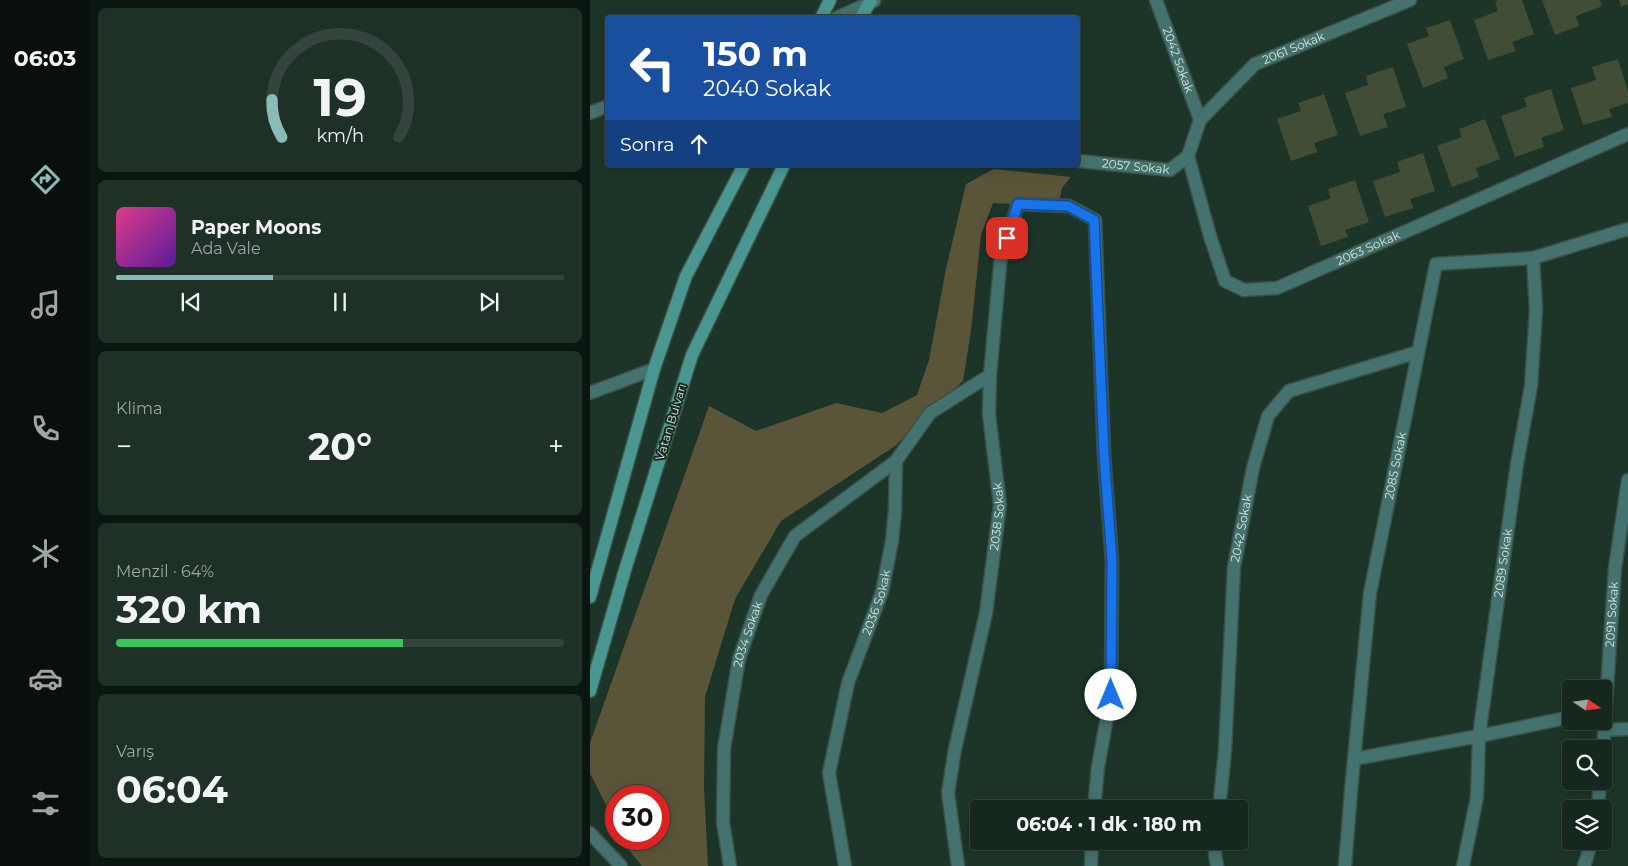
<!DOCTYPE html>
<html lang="tr">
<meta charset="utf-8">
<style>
:root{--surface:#16281e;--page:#1f3027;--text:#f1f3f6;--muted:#9ea6a4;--line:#35443c;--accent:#8bbbb9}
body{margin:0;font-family:Montserrat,sans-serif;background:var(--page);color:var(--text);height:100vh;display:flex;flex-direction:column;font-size:19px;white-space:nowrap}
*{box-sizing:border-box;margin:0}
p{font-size:16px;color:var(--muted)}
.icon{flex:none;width:28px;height:28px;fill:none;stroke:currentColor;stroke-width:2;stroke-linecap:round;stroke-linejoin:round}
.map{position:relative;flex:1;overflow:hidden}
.drawer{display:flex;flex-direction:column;gap:8px;padding:8px;background:#0c1610;width:500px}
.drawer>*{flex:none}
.banner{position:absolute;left:15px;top:15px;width:475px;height:152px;border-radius:5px;box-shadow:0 2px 12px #0003,0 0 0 1px var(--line);background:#1a4fa0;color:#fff;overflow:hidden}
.needle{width:32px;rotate:103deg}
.buttons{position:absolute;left:972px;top:680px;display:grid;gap:10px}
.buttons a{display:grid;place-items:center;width:50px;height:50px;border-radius:5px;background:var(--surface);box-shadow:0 2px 12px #0003,0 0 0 1px var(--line);font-size:25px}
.speed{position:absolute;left:15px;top:785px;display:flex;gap:10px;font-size:25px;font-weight:700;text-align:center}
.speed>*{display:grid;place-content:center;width:65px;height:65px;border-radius:50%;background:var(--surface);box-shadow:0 2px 12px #0003,0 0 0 1px var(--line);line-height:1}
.speed .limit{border:8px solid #d22;background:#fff;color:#111}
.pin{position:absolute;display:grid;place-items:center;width:42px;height:42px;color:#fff;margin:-21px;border-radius:10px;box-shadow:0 2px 8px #0006}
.me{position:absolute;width:55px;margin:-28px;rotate:0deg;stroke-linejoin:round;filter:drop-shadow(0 0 4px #0008)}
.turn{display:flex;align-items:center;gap:18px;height:105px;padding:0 15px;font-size:22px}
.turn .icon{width:65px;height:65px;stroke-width:2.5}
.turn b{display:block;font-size:35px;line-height:42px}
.then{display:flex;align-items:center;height:48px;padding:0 15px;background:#0003;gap:10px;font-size:19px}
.big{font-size:38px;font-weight:700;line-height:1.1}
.drawer .tile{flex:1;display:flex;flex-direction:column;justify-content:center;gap:8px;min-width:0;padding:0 18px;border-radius:8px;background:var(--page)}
.drawer .dial{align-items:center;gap:0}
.dial svg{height:130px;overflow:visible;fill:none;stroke:var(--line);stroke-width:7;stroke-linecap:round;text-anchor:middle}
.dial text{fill:var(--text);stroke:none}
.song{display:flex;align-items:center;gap:15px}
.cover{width:60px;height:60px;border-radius:8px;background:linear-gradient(135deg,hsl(330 70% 55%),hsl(270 70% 35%))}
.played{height:5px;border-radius:2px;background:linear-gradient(90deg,var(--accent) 35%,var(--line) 35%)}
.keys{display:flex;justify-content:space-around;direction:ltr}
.heat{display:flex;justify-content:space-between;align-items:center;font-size:28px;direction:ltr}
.charge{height:8px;border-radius:4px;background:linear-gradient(90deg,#34c759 64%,var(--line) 0)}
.trip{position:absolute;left:380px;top:800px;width:278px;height:50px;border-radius:5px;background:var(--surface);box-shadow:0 2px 12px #0003,0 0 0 1px var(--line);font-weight:700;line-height:50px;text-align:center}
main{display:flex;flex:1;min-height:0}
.dock{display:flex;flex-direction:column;width:90px;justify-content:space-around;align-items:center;background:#09100c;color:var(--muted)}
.dock .icon{width:35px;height:35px}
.dock .on{color:var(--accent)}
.dock b{font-size:22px;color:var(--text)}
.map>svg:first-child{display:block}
.green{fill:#5a5539}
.building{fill:#424d36}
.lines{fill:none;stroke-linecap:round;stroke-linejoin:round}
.minor-casing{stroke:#3a5145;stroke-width:15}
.tertiary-casing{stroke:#3a5145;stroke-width:15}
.secondary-casing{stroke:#3a5145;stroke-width:15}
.minor{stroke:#44726e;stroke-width:12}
.tertiary{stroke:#44726e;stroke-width:12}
.secondary{stroke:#4a9791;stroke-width:12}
.route-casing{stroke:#114b97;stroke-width:12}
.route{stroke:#1a73e8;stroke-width:9}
.labels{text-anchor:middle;stroke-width:4;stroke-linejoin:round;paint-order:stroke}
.street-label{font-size:12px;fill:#d5e4db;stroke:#142b1f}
</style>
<main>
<nav class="dock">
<b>06:03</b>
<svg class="icon on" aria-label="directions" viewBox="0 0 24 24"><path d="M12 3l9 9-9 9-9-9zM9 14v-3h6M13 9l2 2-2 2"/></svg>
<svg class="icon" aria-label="music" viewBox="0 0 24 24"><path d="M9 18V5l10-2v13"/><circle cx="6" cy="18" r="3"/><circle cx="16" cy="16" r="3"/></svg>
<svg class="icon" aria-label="phone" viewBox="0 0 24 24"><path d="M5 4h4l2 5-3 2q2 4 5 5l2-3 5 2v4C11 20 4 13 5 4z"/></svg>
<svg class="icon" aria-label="climate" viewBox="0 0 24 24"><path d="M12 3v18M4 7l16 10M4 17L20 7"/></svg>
<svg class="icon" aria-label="car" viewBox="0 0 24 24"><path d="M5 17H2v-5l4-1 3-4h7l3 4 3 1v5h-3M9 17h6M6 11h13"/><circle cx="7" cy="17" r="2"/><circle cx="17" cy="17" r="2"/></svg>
<svg class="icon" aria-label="filters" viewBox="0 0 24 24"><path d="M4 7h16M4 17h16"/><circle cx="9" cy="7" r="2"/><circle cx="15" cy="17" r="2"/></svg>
</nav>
<section class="drawer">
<div class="tile dial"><svg viewBox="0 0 100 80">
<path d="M14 69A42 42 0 1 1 86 69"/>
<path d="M14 69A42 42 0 0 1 8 46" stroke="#8bbbb9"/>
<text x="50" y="56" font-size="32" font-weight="700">19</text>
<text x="50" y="72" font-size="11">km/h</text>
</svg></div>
<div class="tile">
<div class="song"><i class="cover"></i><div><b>Paper Moons</b><p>Ada Vale</p></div></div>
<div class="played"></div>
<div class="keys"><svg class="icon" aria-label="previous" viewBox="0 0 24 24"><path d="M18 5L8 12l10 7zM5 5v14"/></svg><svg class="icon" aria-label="pause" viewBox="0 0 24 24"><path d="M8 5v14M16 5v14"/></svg><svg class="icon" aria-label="next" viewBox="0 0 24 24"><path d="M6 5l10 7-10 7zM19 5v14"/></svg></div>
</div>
<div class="tile"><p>Klima</p>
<div class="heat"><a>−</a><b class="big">20°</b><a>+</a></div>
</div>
<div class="tile"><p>Menzil · 64%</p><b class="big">320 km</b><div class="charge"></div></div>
<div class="tile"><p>Varış</p><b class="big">06:04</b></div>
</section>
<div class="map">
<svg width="1038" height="866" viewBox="0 0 1038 866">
<rect width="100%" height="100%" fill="#1d3528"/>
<path class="green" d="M404 169 481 177 472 188 468 206 403 203 391 235 381 331 373 381 305 446 191 521 145 599 115 697 114 787 118 866H52L38 849 33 839H69V796H26V825L0 773V743L119 406 166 431 246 403 292 413 327 395 339 360 356 269 376 184Z"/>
<path class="building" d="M909 0H932L944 34 922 42 926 51 898 60 884 20 908 11 905 1Z
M952 0H1010L1012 6 986 16 989 26 965 35Z
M1029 0H1038V4L1031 7Z
M860 20 874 59 854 67 858 78 833 88 817 44 839 36 836 28Z
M1028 59 1038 92V103L1019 109 1022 117 993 125 981 88 1006 80 1002 67Z
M803 67 816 107 793 114 798 127 770 136 755 93 778 85 776 76Z
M961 89 974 130 951 138 954 147 925 157 911 116 937 107 934 98Z
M734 94 748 135 724 143 727 152 701 161 687 119 711 111 708 103Z
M895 119 910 159 886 168 889 177 862 187 847 146 872 137 869 129Z
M833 153 845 191 820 199 823 208 795 217 783 181 810 172 807 162Z
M765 180 779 222 755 230 758 237 731 246 718 206 741 198 738 189Z"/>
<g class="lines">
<g class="minor-casing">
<g id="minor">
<path id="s1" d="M566 0 610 120"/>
<path id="s2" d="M598 156 620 236 635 281 654 290 687 288 1038 134"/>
<path id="s3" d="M598 156 610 120 665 64 820 0"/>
<path id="s4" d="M488 161 580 170 598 156"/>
<path d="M0 393 64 369"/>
<path d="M1015 730 1038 729"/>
<path id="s5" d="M1013 749 1025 568 1038 480"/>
<path d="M764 759 889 736 981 717"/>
<path id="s6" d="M629 809 635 751 644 567 663 468 678 416 699 391 828 352"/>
<path d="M1008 809 1010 781"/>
<path d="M0 833 31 866"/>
<path d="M627 841 625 854 627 866"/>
<path id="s7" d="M140 866 133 822 134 749 149 659 171 595 205 536 306 461"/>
<path id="s8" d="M255 866 239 773 258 683 292 592 302 541 305 510 306 461 340 413 400 375"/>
<path id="s9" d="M368 866 358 793 365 749 396 613 410 505 399 414 400 375 411 255 428 204 479 206 505 220 514 455 522 561 521 695 508 767 504 809"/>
<path d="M501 866 502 841"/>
<path id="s10" d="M755 866 761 791 780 593 846 264 943 258 1038 229"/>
<path id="s11" d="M873 866 887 797 889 736 927 464 941 386 946 310 943 258"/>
<path d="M994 866 1002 841"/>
</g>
</g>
<g class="tertiary-casing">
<path id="tertiary" d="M246 18 284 1
M0 113 18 106"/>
</g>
<g class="secondary-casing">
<path id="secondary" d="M231 18 240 0
M271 18 281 0
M0 597 64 369 96 276 154 165
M0 691 35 570 102 355 194 165"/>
</g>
<use href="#minor" class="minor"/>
<use href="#tertiary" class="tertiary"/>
<use href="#secondary" class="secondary"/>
</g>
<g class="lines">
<g class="route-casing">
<path id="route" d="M417 238 428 204 478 206 504 220 514 454 522 561 521 695"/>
</g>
<use href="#route" class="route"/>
</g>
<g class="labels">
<g class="street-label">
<text dy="4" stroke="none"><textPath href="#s3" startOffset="158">2061 Sokak</textPath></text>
<text dy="4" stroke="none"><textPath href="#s1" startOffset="64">2042 Sokak</textPath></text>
<text dy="4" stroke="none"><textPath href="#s4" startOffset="58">2057 Sokak</textPath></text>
<text dy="4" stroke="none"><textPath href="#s2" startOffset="284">2063 Sokak</textPath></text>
<text transform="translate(81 422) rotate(-73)" y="4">Vatan Bulvarı</text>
<text dy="4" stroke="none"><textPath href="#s10" startOffset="404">2085 Sokak</textPath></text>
<text dy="4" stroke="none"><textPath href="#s9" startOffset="355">2038 Sokak</textPath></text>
<text dy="4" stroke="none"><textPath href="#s6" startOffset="282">2042 Sokak</textPath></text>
<text dy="4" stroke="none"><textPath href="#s11" startOffset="306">2089 Sokak</textPath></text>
<text dy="4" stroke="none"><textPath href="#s8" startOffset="272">2036 Sokak</textPath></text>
<text dy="4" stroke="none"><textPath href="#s5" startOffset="135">2091 Sokak</textPath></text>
<text dy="4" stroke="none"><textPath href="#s7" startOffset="235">2034 Sokak</textPath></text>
</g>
</g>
</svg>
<div class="buttons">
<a><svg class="needle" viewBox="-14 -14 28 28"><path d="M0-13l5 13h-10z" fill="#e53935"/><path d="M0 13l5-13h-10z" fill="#9ea6a4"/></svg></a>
<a><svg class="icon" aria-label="search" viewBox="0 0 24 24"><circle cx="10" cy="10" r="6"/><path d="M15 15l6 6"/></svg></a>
<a><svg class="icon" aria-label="layers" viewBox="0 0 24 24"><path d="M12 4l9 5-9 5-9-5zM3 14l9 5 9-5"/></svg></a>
</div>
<div class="speed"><div class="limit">30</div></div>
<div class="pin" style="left:417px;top:238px;background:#d93025"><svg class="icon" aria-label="arrive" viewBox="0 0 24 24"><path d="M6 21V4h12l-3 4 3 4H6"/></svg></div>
<svg class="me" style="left:521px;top:695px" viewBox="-20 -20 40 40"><circle r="19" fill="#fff"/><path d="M0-13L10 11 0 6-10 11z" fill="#1a73e8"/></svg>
<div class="trip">06:04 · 1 dk · 180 m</div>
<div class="banner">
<div class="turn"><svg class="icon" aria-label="left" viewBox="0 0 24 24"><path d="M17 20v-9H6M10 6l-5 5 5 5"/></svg><div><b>150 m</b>2040 Sokak</div></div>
<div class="then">Sonra<svg class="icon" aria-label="ahead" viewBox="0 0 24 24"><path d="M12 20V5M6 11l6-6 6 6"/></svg></div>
</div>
</div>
</main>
